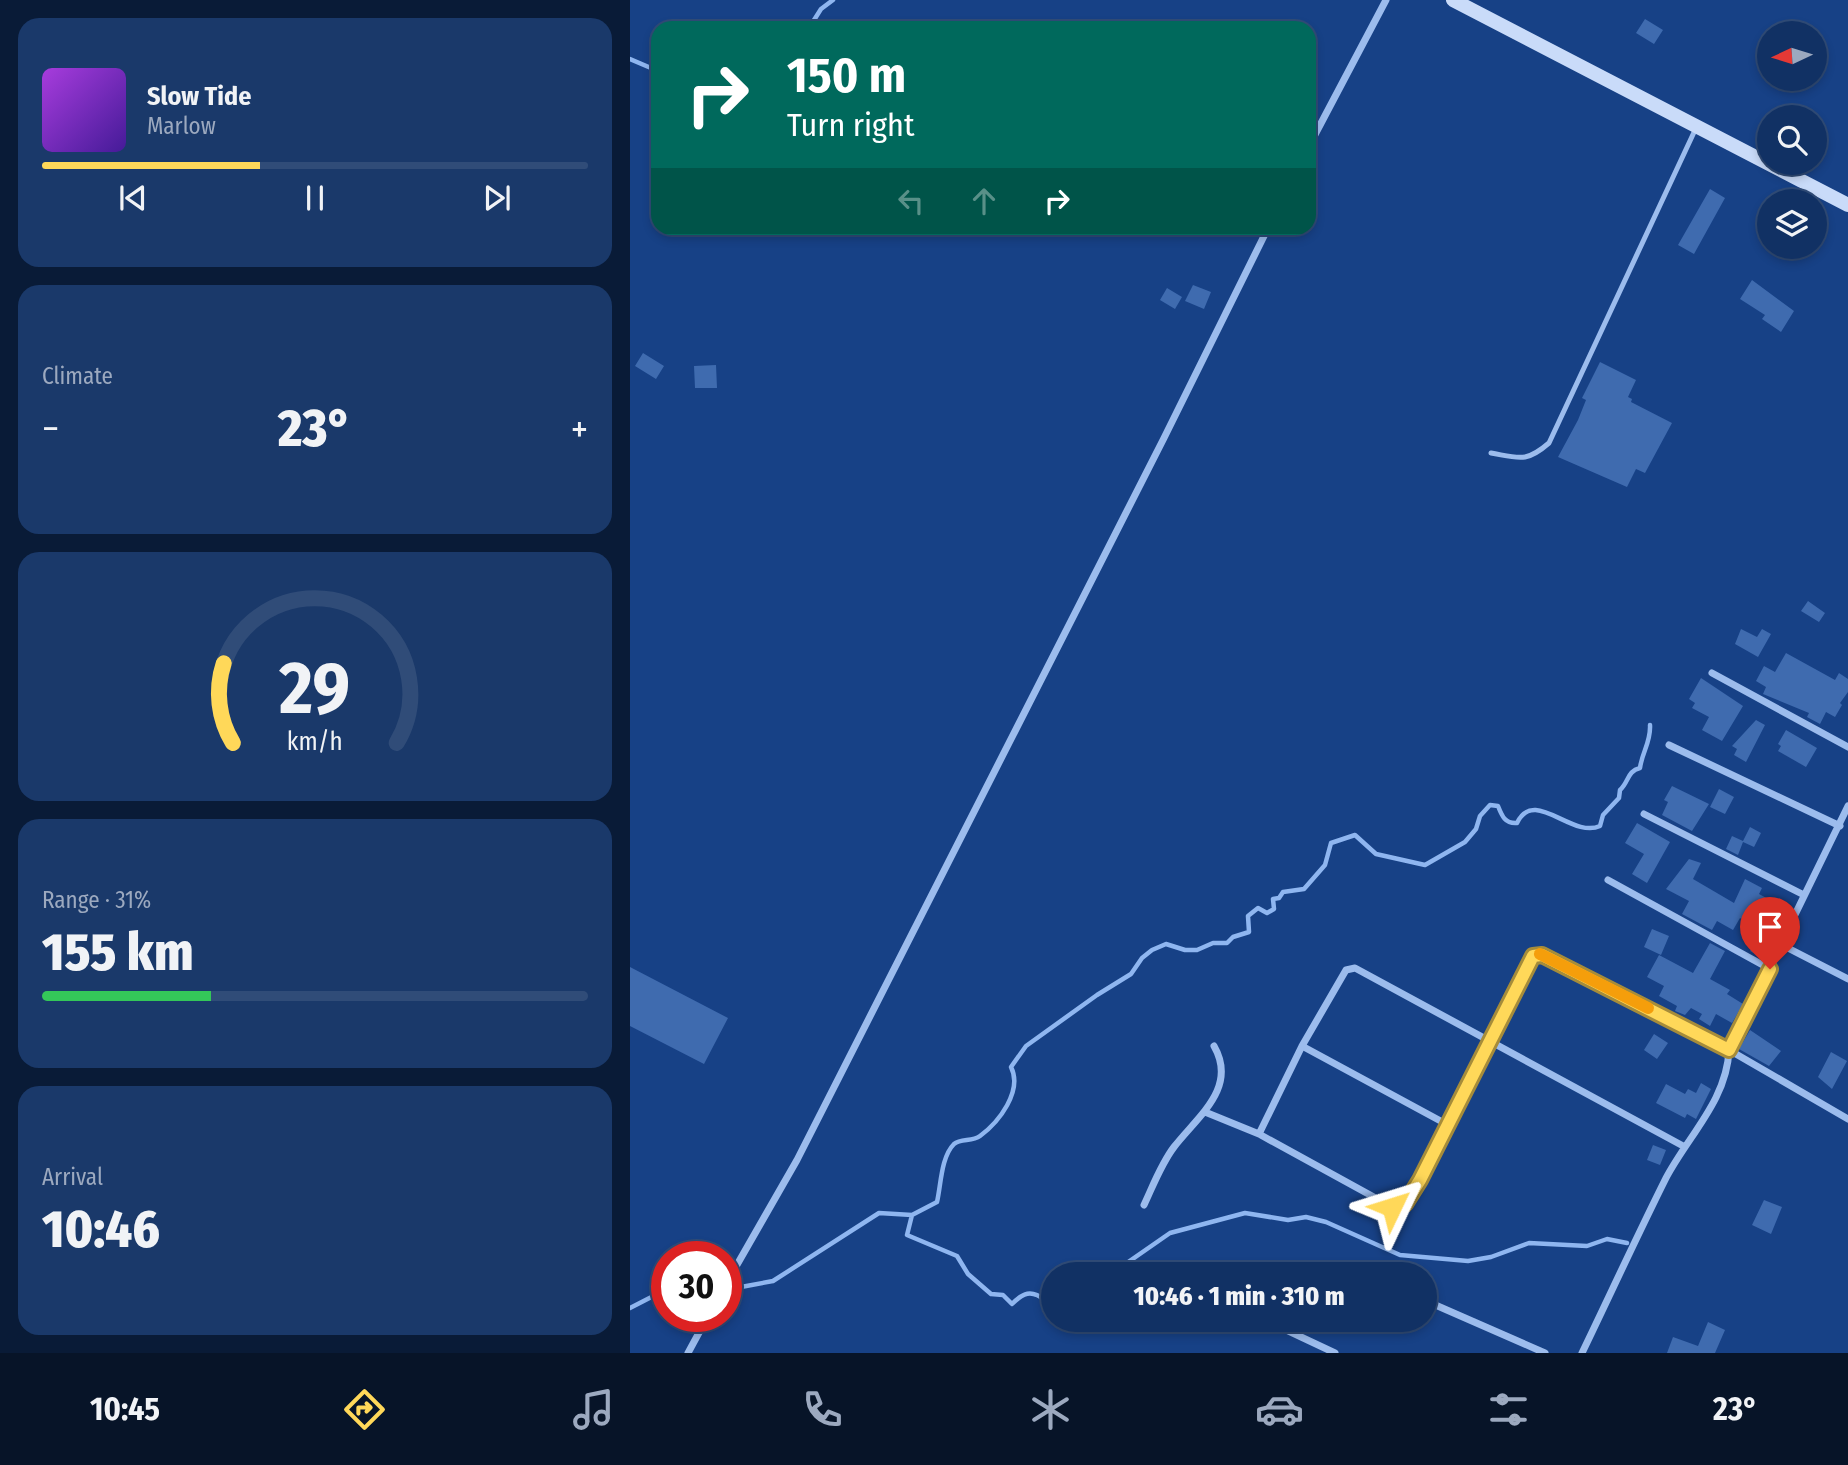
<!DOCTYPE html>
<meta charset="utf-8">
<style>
:root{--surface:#113164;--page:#1a396a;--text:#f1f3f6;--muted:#9ca9bf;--line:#304c78;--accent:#ffd859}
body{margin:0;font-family:"Fira Sans Condensed",sans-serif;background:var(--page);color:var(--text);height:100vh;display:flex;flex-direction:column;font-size:26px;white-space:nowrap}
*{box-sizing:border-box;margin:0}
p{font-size:23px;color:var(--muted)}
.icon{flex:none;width:38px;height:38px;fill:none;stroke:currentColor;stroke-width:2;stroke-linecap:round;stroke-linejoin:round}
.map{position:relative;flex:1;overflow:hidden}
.drawer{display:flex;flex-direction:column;gap:18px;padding:18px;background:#091b37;width:630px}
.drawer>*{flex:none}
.banner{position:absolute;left:21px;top:21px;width:665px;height:214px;border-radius:21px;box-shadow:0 4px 10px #0003,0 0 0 2px var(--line);background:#00695c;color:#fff;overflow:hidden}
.needle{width:46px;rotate:266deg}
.fabs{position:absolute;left:1127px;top:21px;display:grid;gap:14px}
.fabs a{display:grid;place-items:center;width:70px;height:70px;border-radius:50%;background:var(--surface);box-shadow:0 4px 10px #0003,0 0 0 2px var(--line);font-size:35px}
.speed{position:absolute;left:21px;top:1241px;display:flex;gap:14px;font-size:35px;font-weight:700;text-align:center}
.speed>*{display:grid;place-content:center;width:91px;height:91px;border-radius:50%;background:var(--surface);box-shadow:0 4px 10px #0003,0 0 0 2px var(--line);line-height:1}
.speed .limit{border:10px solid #d22;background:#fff;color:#111}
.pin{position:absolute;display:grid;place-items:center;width:60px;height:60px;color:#fff;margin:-72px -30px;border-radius:50% 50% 50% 0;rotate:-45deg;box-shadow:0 0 7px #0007}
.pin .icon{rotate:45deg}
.me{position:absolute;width:77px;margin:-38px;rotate:49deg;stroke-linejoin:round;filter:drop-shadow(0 0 5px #0008)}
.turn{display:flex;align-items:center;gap:24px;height:147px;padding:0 21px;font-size:32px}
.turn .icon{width:91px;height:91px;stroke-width:2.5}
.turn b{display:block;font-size:49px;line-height:60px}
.lanes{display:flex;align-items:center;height:66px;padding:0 21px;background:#0003;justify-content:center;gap:35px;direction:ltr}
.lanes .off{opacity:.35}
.big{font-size:52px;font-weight:800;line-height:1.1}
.drawer .card{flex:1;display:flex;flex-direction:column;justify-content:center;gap:10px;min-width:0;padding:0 24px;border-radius:21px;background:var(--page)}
.drawer .dial{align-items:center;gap:0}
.dial svg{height:182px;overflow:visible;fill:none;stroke:var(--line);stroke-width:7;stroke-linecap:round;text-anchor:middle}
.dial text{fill:var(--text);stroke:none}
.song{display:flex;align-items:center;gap:21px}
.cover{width:84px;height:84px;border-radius:10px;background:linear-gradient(135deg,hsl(280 70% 55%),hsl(260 70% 35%))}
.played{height:7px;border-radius:4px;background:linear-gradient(90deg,var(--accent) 40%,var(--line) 40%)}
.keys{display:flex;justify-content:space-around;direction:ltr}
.heat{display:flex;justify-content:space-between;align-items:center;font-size:38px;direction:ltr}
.charge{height:10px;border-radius:5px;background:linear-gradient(90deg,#34c759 31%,var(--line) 0)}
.trip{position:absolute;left:411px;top:1262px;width:396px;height:70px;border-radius:35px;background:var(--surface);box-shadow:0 4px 10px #0003,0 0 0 2px var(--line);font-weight:800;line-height:70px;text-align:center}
.tabs{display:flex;height:112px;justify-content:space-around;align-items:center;background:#071428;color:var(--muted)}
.tabs .icon{width:49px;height:49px}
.tabs .current{color:var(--accent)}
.tabs b{font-size:32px;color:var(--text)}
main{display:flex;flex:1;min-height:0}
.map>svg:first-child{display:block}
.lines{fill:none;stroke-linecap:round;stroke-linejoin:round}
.stream{stroke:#8fb6f0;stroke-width:4.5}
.building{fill:#3f6baf}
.lane{stroke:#9cbced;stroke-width:5}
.street{stroke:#9cbced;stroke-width:7}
.secondary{stroke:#c9dbf9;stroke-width:14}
.route-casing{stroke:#a68c3a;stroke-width:18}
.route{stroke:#ffd859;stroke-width:12}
.slow{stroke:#f59e0b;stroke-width:12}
</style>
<main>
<section class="drawer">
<div class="card">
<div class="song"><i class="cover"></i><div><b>Slow Tide</b><p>Marlow</p></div></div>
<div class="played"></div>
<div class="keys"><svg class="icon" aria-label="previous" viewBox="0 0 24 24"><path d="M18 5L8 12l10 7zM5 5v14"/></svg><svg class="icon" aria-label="pause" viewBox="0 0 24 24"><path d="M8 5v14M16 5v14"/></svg><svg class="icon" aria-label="next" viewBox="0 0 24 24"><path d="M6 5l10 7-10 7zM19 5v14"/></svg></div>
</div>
<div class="card"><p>Climate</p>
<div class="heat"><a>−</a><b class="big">23°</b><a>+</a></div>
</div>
<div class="card dial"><svg viewBox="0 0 100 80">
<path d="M14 69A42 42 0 1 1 86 69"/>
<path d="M14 69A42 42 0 0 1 10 34" stroke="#ffd859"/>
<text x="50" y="56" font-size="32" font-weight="700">29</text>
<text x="50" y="72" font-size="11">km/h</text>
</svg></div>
<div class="card"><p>Range · 31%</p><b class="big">155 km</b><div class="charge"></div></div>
<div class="card"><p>Arrival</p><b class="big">10:46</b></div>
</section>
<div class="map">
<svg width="1218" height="1353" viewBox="0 0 1218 1353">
<rect width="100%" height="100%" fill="#174186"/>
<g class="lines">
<path class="stream" d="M179 28 191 9 203 0
M0 59 28 71
M282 1215 277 1235 327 1256 338 1274 361 1294 373 1295 382 1304C393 1293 401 1289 415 1300L424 1298
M481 1274 540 1233 615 1213 658 1220 676 1217 696 1222 770 1255 838 1261 861 1257 899 1243 957 1246 977 1239 997 1243
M111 1287 143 1281 249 1213 282 1215 307 1202C311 1185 311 1157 324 1144 331 1138 342 1142 350 1136 369 1122 393 1091 381 1067L396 1046 467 995 501 974 512 958 522 950 536 944 555 950H567L583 943H597L603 937 619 932 618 916 628 908 637 913 644 909 643 899 649 898 653 892 674 889 695 865 701 843 725 835 746 854 795 865 835 842 846 829 850 816 860 805 868 806C872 816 875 824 887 823 904 787 942 839 970 826L973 815 989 798 990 790C999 782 997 771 1010 768 1012 752 1021 742 1020 725
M0 1308 37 1289"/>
</g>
<path class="building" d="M1015 19 1033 30 1024 44 1006 33Z
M1080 189 1095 198 1064 254 1048 245Z
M1122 280 1164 311 1151 332 1132 319 1135 315 1110 299Z
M563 285 581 292 574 309 555 301Z
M537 288 552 297 545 309 530 300Z
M13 353 34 366 26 379 5 366Z
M970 362 1006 380 998 397 1002 399 1001 402 1042 423 1015 473 1006 469 997 487 928 457 948 420 956 400 952 398Z
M86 365 87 388H65L64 366Z
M1178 601 1195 613 1189 622 1171 611Z
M1111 629 1127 637 1132 629 1141 634 1128 657 1105 644Z
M1156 653 1205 680 1209 673 1218 679V692L1210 703 1212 705 1205 717 1196 712 1190 724 1177 717 1179 713 1133 694 1136 687 1126 681 1134 666 1145 672Z
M1071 678 1113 706 1092 741 1072 730 1079 717 1062 708 1065 703 1059 699Z
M1126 720 1135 725 1116 762 1104 755 1107 749 1102 746Z
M1156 730 1187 748 1176 767 1148 751 1151 746 1148 744Z
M1042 786 1079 804 1062 831 1032 815 1038 802 1034 800Z
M1089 789 1104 797 1095 814 1080 807Z
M1007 823 1040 842 1017 883 1002 874 1014 854 995 843Z
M1120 827 1131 833 1124 847 1113 842 1108 855 1096 849 1102 836 1113 841Z
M1059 859 1071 863 1063 879 1104 903 1115 879 1132 888 1129 894 1153 907 1136 939 1132 937 1134 959 1120 951 1129 935 1125 933 1127 928 1110 918 1103 930 1087 921 1082 930 1052 914 1059 901 1036 889Z
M1022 929 1039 936 1031 955 1014 947Z
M1080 943 1095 951 1080 979 1100 990 1097 994 1113 1004 1102 1023 1086 1014 1080 1026 1069 1019 1072 1014 1061 1008 1055 1015 1045 1011 1047 1006 1029 996 1034 986 1017 977 1029 955 1063 973Z
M0 967 98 1018 74 1064 0 1026Z
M1120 1030 1151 1051 1139 1066 1109 1049Z
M1024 1034 1038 1043 1027 1059 1014 1050Z
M1201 1052 1217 1061 1202 1089 1188 1077Z
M1071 1083 1081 1089 1066 1119 1057 1114 1055 1118 1026 1103 1036 1084 1055 1094 1058 1089 1066 1093Z
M1023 1145 1036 1150 1030 1165 1017 1160Z
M1134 1200 1152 1207 1141 1234 1122 1225Z
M1078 1322 1095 1330 1085 1353H1037L1043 1337 1068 1346Z"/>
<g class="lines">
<path class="lane" d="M861 453C889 458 896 463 919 443L1066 128"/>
<path class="street" d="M679 146 756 0
M1082 673 1218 747
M1039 745 1210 826
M1014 814 1174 895
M978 880 1140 969
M1152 945 1218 979
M672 1046 818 1125
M575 1112 629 1134
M1055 1147 725 968 716 970 672 1046 629 1134 762 1207 771 1206 790 1180 903 955 909 954 1099 1050 1218 1119
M514 1205C523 1186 531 1164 544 1147 568 1116 608 1088 584 1046
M96 1284 167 1160 534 438 638 228
M794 1300 915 1353
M635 1320 705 1353
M58 1353 78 1316
M952 1353C980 1295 1007 1236 1036 1178 1058 1136 1097 1100 1099 1050L1218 806"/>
<path class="secondary" d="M823 0 1218 205"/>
</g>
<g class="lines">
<g class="route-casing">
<path id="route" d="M762 1207 775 1204 790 1180 903 956 912 955 1099 1050 1140 969"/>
</g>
<use href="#route" class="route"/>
<path class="slow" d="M910 954 1018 1008"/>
</g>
</svg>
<div class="fabs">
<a><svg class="needle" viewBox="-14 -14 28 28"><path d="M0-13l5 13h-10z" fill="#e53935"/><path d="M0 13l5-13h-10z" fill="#9ca9bf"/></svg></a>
<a><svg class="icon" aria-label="search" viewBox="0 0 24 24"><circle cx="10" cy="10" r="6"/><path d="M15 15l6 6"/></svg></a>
<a><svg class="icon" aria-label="layers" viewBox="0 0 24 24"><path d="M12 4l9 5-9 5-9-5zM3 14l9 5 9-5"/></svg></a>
</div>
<div class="speed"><div class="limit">30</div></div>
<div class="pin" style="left:1140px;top:969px;background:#d93025"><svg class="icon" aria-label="arrive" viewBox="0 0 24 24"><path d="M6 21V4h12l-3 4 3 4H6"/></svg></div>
<svg class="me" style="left:762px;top:1207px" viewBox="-20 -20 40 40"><path d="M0-17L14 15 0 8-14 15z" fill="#ffd859" stroke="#fff" stroke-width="4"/></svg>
<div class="trip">10:46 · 1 min · 310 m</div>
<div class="banner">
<div class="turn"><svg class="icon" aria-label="right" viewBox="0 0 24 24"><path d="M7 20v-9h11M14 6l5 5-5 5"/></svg><div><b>150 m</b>Turn right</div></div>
<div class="lanes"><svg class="icon off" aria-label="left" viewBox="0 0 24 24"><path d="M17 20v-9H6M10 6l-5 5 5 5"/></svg><svg class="icon off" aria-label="ahead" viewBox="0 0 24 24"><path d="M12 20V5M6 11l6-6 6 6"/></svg><svg class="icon" aria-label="right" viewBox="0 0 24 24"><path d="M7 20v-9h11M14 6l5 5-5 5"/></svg></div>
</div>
</div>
</main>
<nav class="tabs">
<b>10:45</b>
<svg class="icon current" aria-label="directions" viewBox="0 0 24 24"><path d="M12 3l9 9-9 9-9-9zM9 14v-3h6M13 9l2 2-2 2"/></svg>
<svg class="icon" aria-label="music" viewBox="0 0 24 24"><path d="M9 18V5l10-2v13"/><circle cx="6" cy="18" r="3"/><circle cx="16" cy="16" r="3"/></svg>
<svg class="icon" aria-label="phone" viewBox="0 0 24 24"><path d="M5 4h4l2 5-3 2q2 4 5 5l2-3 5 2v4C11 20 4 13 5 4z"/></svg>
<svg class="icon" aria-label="climate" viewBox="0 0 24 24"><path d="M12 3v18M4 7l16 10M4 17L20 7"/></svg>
<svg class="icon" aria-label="car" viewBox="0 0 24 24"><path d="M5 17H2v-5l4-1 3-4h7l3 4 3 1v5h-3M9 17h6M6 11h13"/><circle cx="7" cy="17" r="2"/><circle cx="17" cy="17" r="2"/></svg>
<svg class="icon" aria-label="filters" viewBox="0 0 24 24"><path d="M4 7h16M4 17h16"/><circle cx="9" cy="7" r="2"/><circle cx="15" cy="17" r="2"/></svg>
<b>23°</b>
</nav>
